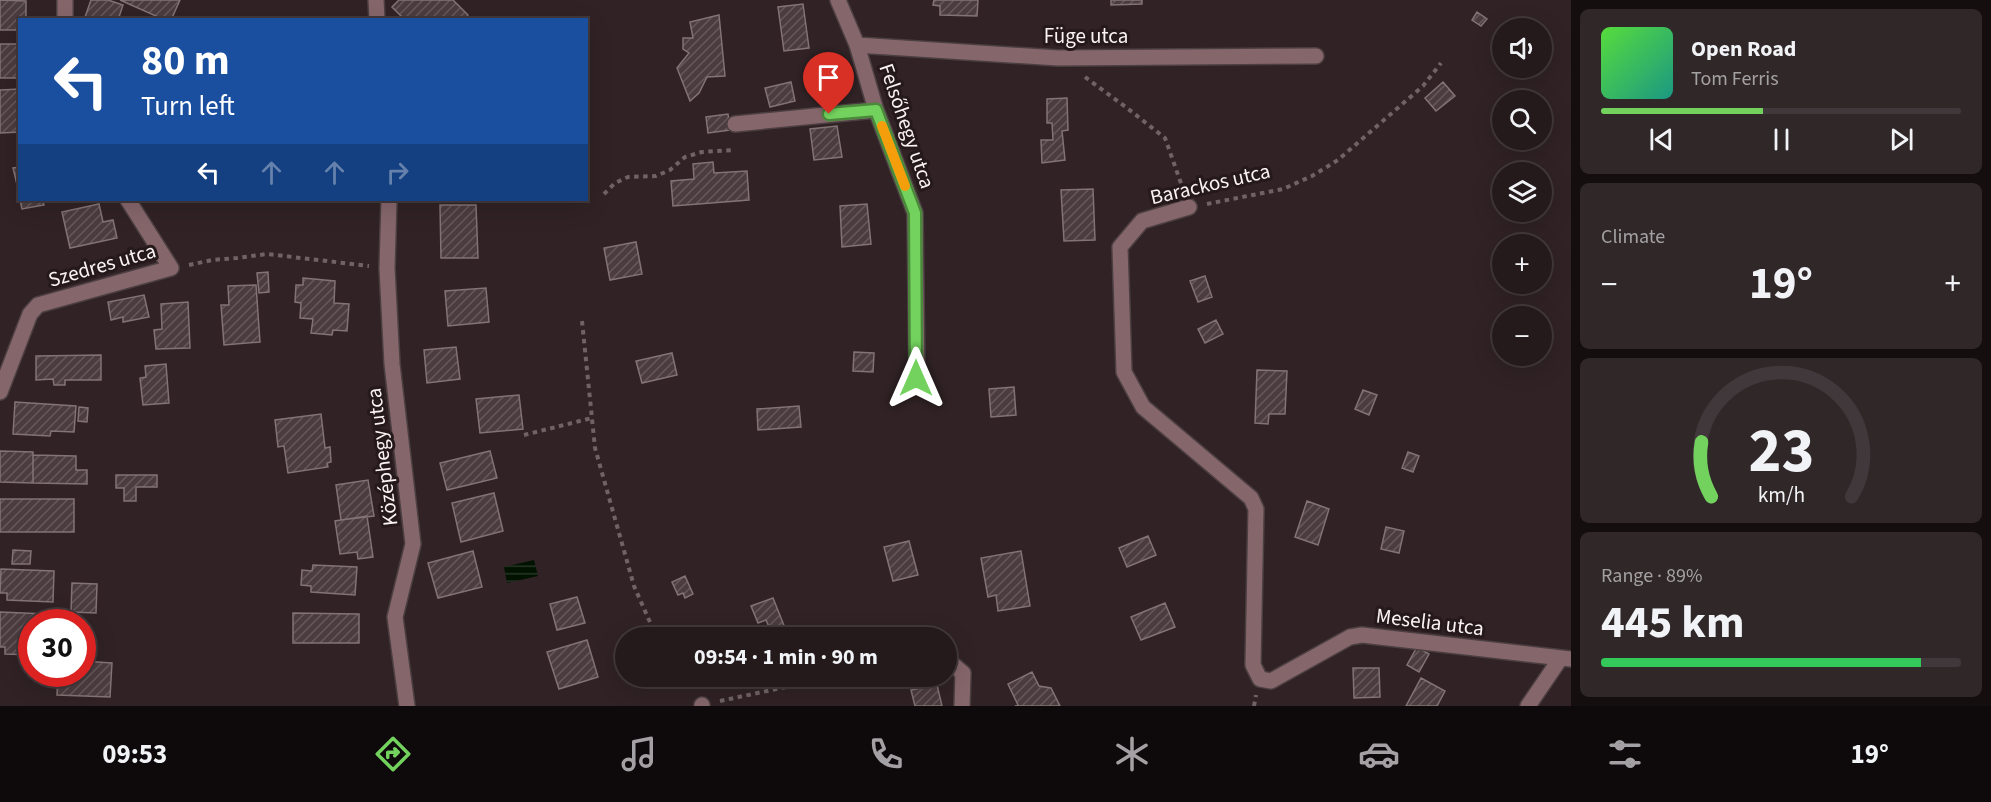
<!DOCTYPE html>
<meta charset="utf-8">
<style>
:root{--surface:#241a1c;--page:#302729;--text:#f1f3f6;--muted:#a3a1a3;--line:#41383b;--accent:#73d25d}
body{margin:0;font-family:"Source Sans 3",sans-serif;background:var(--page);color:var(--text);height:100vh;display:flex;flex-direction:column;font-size:22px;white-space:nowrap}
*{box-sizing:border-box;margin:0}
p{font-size:20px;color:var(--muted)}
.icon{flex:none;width:33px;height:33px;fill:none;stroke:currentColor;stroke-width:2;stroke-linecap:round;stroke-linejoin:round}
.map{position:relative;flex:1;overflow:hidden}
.side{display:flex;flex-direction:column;gap:9px;padding:9px;background:#140e0f;width:420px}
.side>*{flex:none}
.top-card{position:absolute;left:18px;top:18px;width:570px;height:183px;border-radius:0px;box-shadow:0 6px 24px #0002,0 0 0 2px var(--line);background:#1a4fa0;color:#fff;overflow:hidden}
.fabs{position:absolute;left:1492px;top:18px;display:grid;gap:12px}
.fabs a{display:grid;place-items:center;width:60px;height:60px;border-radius:50%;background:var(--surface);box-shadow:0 6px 24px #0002,0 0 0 2px var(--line);font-size:30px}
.speed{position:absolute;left:18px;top:609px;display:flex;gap:12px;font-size:30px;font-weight:700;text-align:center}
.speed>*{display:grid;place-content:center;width:78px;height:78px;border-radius:50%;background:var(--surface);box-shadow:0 6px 24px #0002,0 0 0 2px var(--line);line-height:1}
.speed .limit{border:9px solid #d22;background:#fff;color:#111}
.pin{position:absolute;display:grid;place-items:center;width:51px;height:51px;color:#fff;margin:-62px -26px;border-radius:50% 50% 50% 0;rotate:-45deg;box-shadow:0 0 6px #0007}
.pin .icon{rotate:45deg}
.me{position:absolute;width:66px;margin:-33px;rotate:0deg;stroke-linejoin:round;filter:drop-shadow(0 0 4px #0008)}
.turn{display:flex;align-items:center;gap:21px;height:126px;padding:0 24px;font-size:27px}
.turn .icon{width:78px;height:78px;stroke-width:2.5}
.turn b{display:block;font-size:42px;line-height:51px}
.lanes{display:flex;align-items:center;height:57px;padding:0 24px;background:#0003;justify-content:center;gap:30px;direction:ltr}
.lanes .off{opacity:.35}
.big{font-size:45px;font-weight:700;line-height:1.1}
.side .widget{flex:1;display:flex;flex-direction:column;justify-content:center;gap:9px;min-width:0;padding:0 21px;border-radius:9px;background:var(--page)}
.side .dial{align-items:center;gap:0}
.dial svg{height:156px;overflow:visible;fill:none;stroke:var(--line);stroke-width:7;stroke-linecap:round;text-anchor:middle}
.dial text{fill:var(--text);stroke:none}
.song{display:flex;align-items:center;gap:18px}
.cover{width:72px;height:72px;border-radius:9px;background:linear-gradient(135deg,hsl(110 70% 55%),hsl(170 70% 35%))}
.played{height:6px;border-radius:3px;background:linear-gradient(90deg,var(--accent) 45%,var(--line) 45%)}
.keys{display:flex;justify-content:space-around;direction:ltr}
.heat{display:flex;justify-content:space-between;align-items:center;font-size:33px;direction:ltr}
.charge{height:9px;border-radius:4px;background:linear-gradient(90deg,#34c759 89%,var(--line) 0)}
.trip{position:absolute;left:615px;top:627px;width:342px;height:60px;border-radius:30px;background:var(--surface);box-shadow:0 6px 24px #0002,0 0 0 2px var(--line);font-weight:700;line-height:60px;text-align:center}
.menu{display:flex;height:96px;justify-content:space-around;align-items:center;background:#0e0a0b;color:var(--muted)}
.menu .icon{width:42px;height:42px}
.menu .active{color:var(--accent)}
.menu b{font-size:27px;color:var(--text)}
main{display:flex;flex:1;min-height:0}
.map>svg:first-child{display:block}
.water{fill:url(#water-rules)}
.building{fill:url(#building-hatch);stroke:#837375;stroke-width:1.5}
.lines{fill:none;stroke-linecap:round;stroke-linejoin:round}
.street-casing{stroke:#4c3f42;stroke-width:18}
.path{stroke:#706366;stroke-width:4;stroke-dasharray:4.5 4.5;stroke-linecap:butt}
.street{stroke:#85666b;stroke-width:15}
.route-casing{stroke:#4b883c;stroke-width:15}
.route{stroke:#73d25d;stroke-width:10}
.slow{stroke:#f59e0b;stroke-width:10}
.labels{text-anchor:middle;stroke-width:6;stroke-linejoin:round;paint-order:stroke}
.street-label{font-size:21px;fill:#fbf2f3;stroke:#26191b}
</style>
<main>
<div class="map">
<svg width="1571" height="706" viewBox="0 0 1571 706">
<defs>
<pattern id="water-rules" width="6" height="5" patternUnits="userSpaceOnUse" patternTransform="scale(1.5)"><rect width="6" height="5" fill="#011200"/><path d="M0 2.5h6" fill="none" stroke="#273526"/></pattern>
<pattern id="building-hatch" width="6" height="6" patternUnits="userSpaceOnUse" patternTransform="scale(1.5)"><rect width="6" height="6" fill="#4b3c3f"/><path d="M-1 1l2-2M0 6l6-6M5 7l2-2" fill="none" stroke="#66595b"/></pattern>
</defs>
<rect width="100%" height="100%" fill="#302225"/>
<path class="water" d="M534 560 538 576 507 583 504 567Z"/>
<path class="building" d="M0 0 26 1V20H20V30H0Z
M91 0H108L123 5 118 20H84Z
M120 0H180L171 20H165Z
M399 0H453L468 15 464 20H405L392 7Z
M934 0H978L977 16 940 15V6L933 5Z
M1111 0H1142V4L1111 5Z
M803 4 809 48 784 51 778 7Z
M1477 12 1487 19 1481 26 1472 20Z
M719 15 725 76 707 77 699 93 690 101 677 68 689 53 683 49V38H693L690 22Z
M0 44H20V78H0Z
M791 82 795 101 770 107 765 88Z
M1443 82 1455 96 1436 111 1425 98Z
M20 89V132L0 133V90Z
M1067 98 1068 130 1062 131 1065 160 1042 163 1041 140H1053L1052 123H1047V99Z
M728 114 730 130 708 133 706 117Z
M837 126 842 157 814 160 810 129Z
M713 162 714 173 747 171 749 200 673 206 671 181 694 179 693 164Z
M20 167V197L13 168Z
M1093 189 1095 240 1064 241 1061 190Z
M20 200H42L44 205 22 209Z
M99 204 103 222 113 220 117 238 70 248 62 212Z
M867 204 871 244 842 247 840 206Z
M440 205H476L478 258H441Z
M636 242 642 274 610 280 604 248Z
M268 272 269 292 259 293 257 273Z
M1205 276 1212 297 1198 302 1190 281Z
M303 278 335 281 334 303 349 304 347 331 333 330 332 335 311 333 313 319 300 318 301 303 295 302 296 285H303Z
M256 285 260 342 224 345 221 305H229L228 286Z
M486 288 489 322 448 326 445 291Z
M144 295 149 317 123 322V317L111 320 108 302Z
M188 302 190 348 156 349 154 330 162 329 161 304Z
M1216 320 1223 334 1205 343 1198 329Z
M456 347 460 379 427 383 424 350Z
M854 352 874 353 873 372 853 371Z
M672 353 677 375 642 383 636 361Z
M101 355V380H65V385H54L53 379 36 380V356Z
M166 364 169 403 143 405 140 378 146 377 145 366Z
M1257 370 1287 371 1285 414H1269L1268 424 1255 423Z
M1014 387 1016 415 991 417 989 389Z
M1363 390 1377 395 1369 415 1355 409Z
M519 395 523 429 480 433 476 399Z
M15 402 76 406 74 432 51 431 50 436 13 434Z
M799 406 801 427 758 430 757 409Z
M79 407 88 408 87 422 78 421Z
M321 414 325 448 330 447 331 462 327 463 328 467 288 473 284 446 278 447 275 420Z
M0 451 33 452V483L0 482Z
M490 451 497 478 447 490 440 463Z
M1408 452 1419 456 1413 472 1402 468Z
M33 455 76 456V470H87V484L33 483Z
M116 475H157V487H136V501H124V488H116Z
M368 480 374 516 341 520 336 485Z
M494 493 503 531 461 542 452 503Z
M0 499H74V532H0Z
M1307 501 1329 509 1318 545 1295 537Z
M367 516 373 557 358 559 357 552 340 554 335 521Z
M1386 527 1404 531 1399 553 1381 549Z
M1148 536 1156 555 1127 567 1119 548Z
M909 541 918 575 893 581 884 547Z
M13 550 31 551 30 564H12Z
M473 551 482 587 438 598 428 563Z
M1021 551 1030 606 998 611 996 595 988 597 981 558Z
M313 565 357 567 355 595 311 592V586L301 585 302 570 312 571Z
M1 569 54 571 53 602 7 600V593H0Z
M685 576 693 594 685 598 683 593 678 595 672 582Z
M72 583 97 584 96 613 71 612Z
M577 597 585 623 557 630 550 604Z
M773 598 789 638H774L766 620 758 623 751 606Z
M1165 603 1175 627 1141 640 1131 617Z
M0 612 46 614V622H32V655L5 654V647H0Z
M293 613 359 614V643H293Z
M832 630 834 638H809Z
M587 640 598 677 559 689 547 652Z
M1417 647 1429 654 1419 672 1407 665Z
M82 661 112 663 110 697 57 695 58 674H82Z
M1353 668H1379L1380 697 1354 698Z
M1032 672 1039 686 1051 688 1060 706H1015L1018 705 1008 684Z
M1421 678 1445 691 1437 706H1406Z
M937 685 942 706H915L911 690Z"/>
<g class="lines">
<g class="street-casing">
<path id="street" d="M65 0V20
M376 0 377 20
M838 0 857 45 876 110 915 213 917 378
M857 45 1058 58 1316 56
M735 124 876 110
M389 200 387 268 392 364 413 544 395 617 407 706
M1189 207 1142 221 1120 247 1124 372 1143 407 1251 498 1256 509 1253 665 1260 679 1271 681 1350 637 1362 635 1571 659
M0 392 30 314 38 305 171 268 128 200
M951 663 963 673 962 706
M702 705V706
M1528 706 1560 659"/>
</g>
<path class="path" d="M1085 77 1127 108 1165 138 1183 189
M604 194 615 183 628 177 656 176 670 170 685 157 702 152 734 150
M1207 204 1283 189 1312 176 1338 160 1423 86 1441 63
M189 265 212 260 237 258 267 254 369 266
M582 321 595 448 634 586 657 638
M524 435 592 418
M680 676 690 690
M720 701 814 681
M1254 706 1256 695"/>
<use href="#street" class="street"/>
</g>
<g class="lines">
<g class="route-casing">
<path id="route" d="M829 114 876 110 915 213 916 378"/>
</g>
<use href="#route" class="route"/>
<path class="slow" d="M882 126 905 186"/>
</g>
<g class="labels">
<g class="street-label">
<text x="1086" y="43">Füge utca</text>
<text transform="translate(907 126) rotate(71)" y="7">Felsőhegy utca</text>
<text transform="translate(1210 184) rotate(-13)" y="7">Barackos utca</text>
<text transform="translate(102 265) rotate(-16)" y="7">Szedres utca</text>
<text transform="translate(382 457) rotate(-97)" y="7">Középhegy utca</text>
<text transform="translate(1430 622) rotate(7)" y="7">Meselia utca</text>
</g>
</g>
</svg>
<div class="fabs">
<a><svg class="icon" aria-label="sound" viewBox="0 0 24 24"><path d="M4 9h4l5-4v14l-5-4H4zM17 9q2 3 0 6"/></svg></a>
<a><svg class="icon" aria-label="search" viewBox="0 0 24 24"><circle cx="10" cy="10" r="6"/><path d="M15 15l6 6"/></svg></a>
<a><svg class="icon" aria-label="layers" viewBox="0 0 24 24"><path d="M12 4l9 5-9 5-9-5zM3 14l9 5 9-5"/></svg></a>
<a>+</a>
<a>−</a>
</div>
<div class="speed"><div class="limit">30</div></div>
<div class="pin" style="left:829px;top:114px;background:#d93025"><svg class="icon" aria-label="arrive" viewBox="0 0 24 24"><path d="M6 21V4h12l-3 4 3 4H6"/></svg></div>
<svg class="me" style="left:916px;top:378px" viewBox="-20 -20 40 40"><path d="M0-17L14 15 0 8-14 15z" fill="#73d25d" stroke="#fff" stroke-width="4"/></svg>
<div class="trip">09:54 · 1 min · 90 m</div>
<div class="top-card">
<div class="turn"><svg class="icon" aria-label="left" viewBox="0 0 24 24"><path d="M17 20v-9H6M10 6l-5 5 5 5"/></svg><div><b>80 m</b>Turn left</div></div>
<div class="lanes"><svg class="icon" aria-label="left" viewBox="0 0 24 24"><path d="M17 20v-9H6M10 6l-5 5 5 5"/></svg><svg class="icon off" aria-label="ahead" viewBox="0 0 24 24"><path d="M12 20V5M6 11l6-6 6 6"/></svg><svg class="icon off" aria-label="ahead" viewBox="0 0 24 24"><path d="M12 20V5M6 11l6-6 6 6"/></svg><svg class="icon off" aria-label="right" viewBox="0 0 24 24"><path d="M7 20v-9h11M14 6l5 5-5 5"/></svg></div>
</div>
</div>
<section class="side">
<div class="widget">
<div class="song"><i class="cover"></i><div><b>Open Road</b><p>Tom Ferris</p></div></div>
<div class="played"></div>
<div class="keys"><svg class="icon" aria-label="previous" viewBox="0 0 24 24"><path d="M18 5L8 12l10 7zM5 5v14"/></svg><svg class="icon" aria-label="pause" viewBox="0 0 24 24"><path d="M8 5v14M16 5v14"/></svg><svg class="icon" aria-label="next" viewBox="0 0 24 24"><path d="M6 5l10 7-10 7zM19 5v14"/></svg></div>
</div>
<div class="widget"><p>Climate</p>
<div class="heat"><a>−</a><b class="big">19°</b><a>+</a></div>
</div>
<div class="widget dial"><svg viewBox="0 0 100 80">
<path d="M14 69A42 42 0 1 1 86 69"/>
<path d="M14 69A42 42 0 0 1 9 41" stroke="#73d25d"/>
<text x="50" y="56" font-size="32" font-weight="700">23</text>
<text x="50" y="72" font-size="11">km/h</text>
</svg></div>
<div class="widget"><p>Range · 89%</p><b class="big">445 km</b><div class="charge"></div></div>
</section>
</main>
<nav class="menu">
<b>09:53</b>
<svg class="icon active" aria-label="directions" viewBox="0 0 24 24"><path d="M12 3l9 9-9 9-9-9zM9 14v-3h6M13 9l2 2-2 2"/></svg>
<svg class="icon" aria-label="music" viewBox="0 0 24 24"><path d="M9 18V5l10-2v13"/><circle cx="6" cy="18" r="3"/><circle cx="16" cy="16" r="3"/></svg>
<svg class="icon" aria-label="phone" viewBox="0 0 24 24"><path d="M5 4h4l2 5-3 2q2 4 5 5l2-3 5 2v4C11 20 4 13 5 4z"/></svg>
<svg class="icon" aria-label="climate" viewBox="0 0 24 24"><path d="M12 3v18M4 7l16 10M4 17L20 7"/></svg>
<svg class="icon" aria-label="car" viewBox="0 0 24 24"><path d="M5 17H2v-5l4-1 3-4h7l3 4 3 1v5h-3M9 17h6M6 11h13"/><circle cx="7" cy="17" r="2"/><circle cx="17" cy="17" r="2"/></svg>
<svg class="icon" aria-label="filters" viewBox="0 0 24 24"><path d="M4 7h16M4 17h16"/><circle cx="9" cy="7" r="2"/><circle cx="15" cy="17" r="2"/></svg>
<b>19°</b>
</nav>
